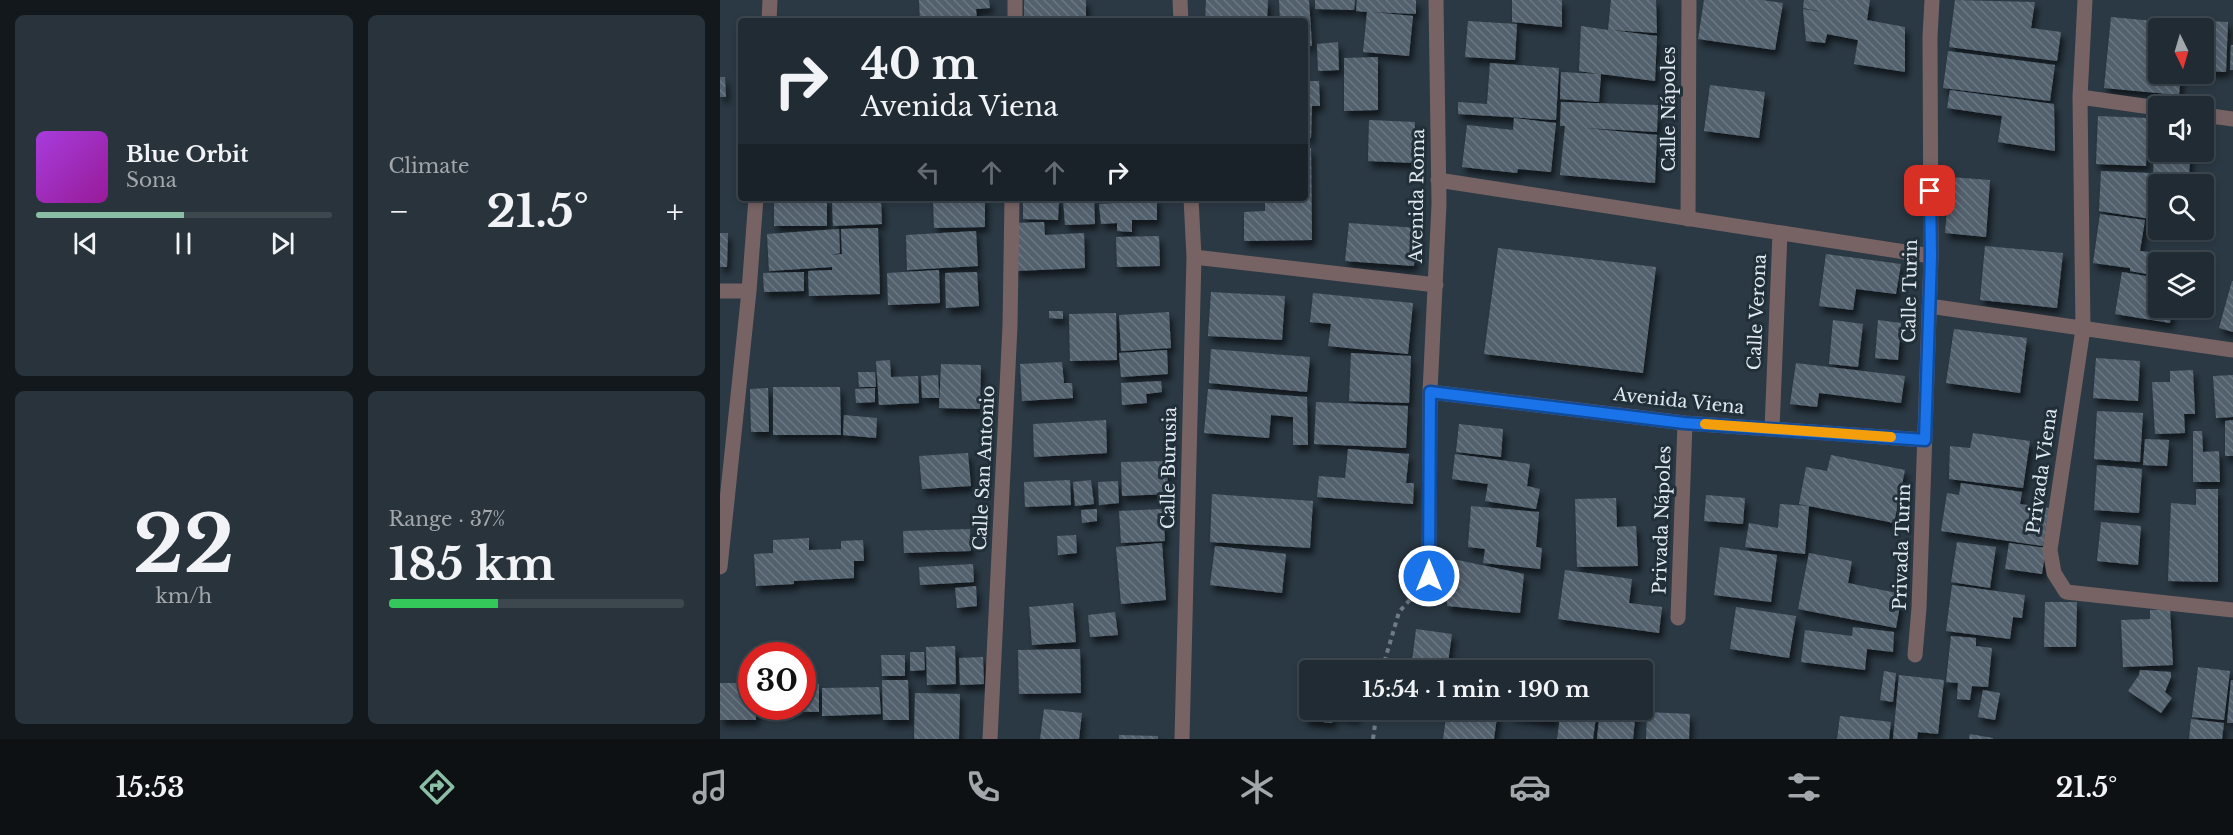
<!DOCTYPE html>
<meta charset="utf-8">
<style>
:root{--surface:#202b33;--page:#28333b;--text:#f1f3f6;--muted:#a2a7ac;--line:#3d474e;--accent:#8abfa5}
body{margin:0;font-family:"Libre Baskerville",serif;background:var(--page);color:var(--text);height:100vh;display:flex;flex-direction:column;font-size:22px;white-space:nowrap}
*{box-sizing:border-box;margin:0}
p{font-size:20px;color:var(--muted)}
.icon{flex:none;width:33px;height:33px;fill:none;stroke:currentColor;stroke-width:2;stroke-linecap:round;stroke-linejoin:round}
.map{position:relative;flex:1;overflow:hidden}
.drawer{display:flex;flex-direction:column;gap:15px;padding:15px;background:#12181c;width:720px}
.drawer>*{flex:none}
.banner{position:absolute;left:18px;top:18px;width:570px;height:183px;border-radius:6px;box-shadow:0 3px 9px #0003,0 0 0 2px var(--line);background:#202b33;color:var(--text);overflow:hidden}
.needle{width:39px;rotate:175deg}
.fabs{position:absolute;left:1428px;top:18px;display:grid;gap:12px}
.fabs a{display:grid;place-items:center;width:66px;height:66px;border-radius:6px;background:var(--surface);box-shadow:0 3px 9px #0003,0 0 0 2px var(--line);font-size:30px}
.speed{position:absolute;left:18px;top:642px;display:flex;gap:12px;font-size:30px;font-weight:700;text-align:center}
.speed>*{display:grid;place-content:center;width:78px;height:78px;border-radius:50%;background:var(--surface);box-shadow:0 3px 9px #0003,0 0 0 2px var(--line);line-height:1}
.speed .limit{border:9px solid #d22;background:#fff;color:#111}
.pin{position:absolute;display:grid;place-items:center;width:51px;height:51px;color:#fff;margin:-26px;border-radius:12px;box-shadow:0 3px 9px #0006}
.me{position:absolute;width:66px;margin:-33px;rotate:0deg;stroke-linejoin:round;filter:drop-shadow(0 0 4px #0008)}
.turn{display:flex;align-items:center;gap:21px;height:126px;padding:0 24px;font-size:27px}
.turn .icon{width:78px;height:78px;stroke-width:2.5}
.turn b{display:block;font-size:42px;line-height:51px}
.lanes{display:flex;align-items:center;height:57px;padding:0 24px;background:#0003;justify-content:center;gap:30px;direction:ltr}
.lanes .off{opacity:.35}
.big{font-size:45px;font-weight:700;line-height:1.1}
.drawer .tile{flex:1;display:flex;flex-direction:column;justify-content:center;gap:9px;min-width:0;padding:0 21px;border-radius:9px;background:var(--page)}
.drawer .dial{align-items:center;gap:0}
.dial b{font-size:78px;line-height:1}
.song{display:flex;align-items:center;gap:18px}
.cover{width:72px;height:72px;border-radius:9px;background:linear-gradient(135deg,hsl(280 70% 55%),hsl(300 70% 35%))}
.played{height:6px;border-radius:3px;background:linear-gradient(90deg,var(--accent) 50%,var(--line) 50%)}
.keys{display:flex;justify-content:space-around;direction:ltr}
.heat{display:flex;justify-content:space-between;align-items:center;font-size:33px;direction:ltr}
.charge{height:9px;border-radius:4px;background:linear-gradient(90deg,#34c759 37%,var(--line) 0)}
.drawer .tiles{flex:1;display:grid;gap:15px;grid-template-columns:repeat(2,1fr)}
.trip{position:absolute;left:579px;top:660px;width:354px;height:60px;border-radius:6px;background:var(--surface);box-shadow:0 3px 9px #0003,0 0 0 2px var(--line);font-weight:700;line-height:60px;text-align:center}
.tabs{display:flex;height:96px;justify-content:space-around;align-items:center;background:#0d1114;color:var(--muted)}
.tabs .icon{width:42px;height:42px}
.tabs .on{color:var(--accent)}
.tabs b{font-size:27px;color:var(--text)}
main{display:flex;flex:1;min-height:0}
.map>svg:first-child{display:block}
.building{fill:url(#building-back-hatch);filter:url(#shadow)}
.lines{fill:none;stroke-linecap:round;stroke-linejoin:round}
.path{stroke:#707c85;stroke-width:4;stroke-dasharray:4.5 4.5;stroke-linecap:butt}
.minor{stroke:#776364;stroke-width:15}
.route-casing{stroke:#114b97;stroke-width:15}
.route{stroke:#1a73e8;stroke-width:10}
.slow{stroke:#f59e0b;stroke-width:10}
.labels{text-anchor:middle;stroke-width:6;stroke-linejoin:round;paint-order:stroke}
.street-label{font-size:18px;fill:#e0e8ef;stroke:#212f39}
</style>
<main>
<section class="drawer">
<div class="tiles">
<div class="tile">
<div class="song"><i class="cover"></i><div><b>Blue Orbit</b><p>Sona</p></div></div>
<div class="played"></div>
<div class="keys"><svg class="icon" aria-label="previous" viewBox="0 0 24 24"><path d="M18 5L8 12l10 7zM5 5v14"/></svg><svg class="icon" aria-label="pause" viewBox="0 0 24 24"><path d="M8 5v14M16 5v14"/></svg><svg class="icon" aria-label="next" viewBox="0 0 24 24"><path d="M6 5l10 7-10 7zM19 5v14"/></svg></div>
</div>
<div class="tile"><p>Climate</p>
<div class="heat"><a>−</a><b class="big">21.5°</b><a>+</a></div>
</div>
<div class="tile dial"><b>22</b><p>km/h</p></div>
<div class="tile"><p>Range · 37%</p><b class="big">185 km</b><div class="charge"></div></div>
</div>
</section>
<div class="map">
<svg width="1513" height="739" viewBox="0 0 1513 739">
<defs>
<pattern id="building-back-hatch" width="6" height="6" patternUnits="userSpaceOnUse" patternTransform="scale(1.5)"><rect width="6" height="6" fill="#52616d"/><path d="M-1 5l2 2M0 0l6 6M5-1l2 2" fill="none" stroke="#6b7882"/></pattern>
<filter id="shadow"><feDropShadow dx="3.5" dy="6" stdDeviation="3" flood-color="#0009"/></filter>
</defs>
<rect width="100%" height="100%" fill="#2b3944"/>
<path class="building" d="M199 0H269L270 8 256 9 257 20 200 21Z
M304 0H366V19L304 21Z
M486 0H548L547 21H485Z
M559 0H589L592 46H585V21H560Z
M595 0H635L634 10 595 9Z
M637 0H696V14L652 12 693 16 689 56 643 52 647 12 636 11Z
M792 0H842V27L792 22Z
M891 0H936L937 33 891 30 937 36 935 81 881 74 879 102 840 99 841 72 879 74 859 71 861 26 888 30Z
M984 0H1042L1063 3 1055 50 978 39Z
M1084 0H1150L1147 20 1185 27V72L1134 64 1138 40 1107 34 1105 43 1086 41 1083 9 1103 12 1083 8Z
M1235 0 1315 2 1311 28 1341 32 1337 61 1229 47Z
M1391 17 1466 24 1465 28H1438V74H1461L1459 95 1384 88Z
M748 21 797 24 795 60 745 57Z
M1486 21 1508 22 1506 72 1484 71Z
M618 42 619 70 598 71 597 44Z
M1511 45H1513V70H1510Z
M1228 51 1335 65 1330 101 1223 88Z
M658 57V110L624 111V58Z
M770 63 839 68 836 120 738 114V102L767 104Z
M0 77H5L6 97H0Z
M585 81H599L600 106H592L591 138H585Z
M990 85 1045 92 1039 138 984 131Z
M1230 90 1334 104 1335 151 1278 142 1282 116 1227 108Z
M841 102 938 105 937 132 865 128 937 135 935 183 840 175 845 126H840Z
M1378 116 1428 118 1426 166 1376 164Z
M794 118 836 123 831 172 798 169 797 173 742 167 747 125 793 130Z
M649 120 695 122 694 163 648 161Z
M1434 131H1438V152H1470L1469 182 1433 181Z
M585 148H591L592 240 524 241V212L545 211V198H585Z
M1381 171 1429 173 1431 219 1379 211Z
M1230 177 1270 180 1266 237 1225 233Z
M54 198H107V226H54Z
M213 198H265V227L214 228Z
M303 198H339L338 220 303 219Z
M374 198 375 224 345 225 343 199Z
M398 198H437V220H412V232L397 231V223L381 224 379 204 397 203Z
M161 200 162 224 113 226 112 202Z
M1380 214 1425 220 1420 251 1446 254 1444 262H1438V276L1410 271V268L1373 263Z
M324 222 325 235 364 233 365 268 296 271 294 223Z
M629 223 697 228 694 266 625 261Z
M158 228 160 294 89 296 88 271 112 270V267L49 271 47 234 119 229 120 253 111 255 122 254 121 229Z
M256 231 258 266 187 270 186 235Z
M0 233H8L7 267H0Z
M439 236 440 266 397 267 396 237Z
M1265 246 1343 253 1337 308 1260 300Z
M778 248 936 267 923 373 764 354Z
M1106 254 1181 264 1176 294 1136 289 1133 310 1099 306Z
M219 270 220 303 168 305 167 273Z
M84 272V291L44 292 43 273Z
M257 272 259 306 226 308 225 273Z
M1402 272 1438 278V308H1452L1450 323 1395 314Z
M1512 281H1513V332L1499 328Z
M491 292 565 296 562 340 488 336Z
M593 293 693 303 688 354 608 346 611 324 590 322Z
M329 311H343V319L329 318Z
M449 312 451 348 401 351 399 315Z
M396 313 397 360 350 361 349 314Z
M1113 320 1143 324 1138 367 1109 364Z
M1158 320 1181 323 1178 360 1155 358Z
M1234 329 1307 338 1300 393 1226 383Z
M491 349 590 357 587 392 489 383Z
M447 350 448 374 401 377 399 353Z
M631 353 691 356 689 403 629 401Z
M1376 358 1420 361 1418 401 1373 398Z
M170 360 171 377 198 376 199 403 159 405 156 361Z
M342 362 344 383H352L353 398 302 401 300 364Z
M1076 363 1185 376 1181 403 1099 393 1097 407 1070 404Z
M221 364 261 365 260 409 219 408Z
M1473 370 1475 414H1464L1465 433 1435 434 1432 382H1450V371Z
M138 372H155L156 387H139Z
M218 375 219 398H202L201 376Z
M1513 375V417L1496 418 1493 376Z
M441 381 442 392 426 394 427 403 402 405 401 383Z
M53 387H120L121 435H53Z
M48 388 49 432H31L30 389Z
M155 388V402L136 403 135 389Z
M488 389 587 397 588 445H573V417L551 415 549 438 484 433Z
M596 402 688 406 686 448 594 444Z
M1377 411 1423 413 1420 462 1374 459Z
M124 415 157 418 156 438 123 435Z
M386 420 387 453 314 457 313 424Z
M1513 420V456H1505V421Z
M739 424 783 429 781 457 736 452Z
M1473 431H1482L1483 452 1499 451 1500 482H1473Z
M1253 433 1310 441 1303 488 1229 479 1230 446 1250 448Z
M1425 439 1449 440 1447 466 1423 465Z
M628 449 689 454 686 483H694L693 504 597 497 599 476 625 478Z
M248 453 251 486 202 489 199 456Z
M735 454 810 464 807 486 820 489 816 509 765 501 768 484 732 479Z
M1111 455 1185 470 1174 523 1079 504 1086 467 1107 471Z
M447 461 448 494 402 496 401 462Z
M1377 465 1422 469 1419 513 1374 510Z
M350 480 351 505 305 507 304 482Z
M371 480 374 504 355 506 353 482Z
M398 481 399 503 379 505 378 482Z
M1241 483 1302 492 1300 504 1329 508 1323 546 1221 531 1227 493 1239 495Z
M1476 489H1498V582L1448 581 1451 503 1476 505Z
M492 494 593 501 590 548 490 542Z
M986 495 1025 498 1023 524 984 521Z
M896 498 897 527 916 526 918 566 857 567 855 499Z
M1060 504 1089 506 1085 554 1025 547 1029 523 1058 528Z
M751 506 819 512 816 547 822 548 820 569 763 563 765 549 748 547Z
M377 509V521L362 523 361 510Z
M443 509 445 541 401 543 399 511Z
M1381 522 1421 526 1418 565 1377 561Z
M250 529 251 551 184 553 183 531Z
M356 535 357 553 338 555 337 536Z
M89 538V550L121 549V541L143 540 144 561H134V578L74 581V584L36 586 34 554 53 553V540Z
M1237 542 1276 547 1270 588 1231 582Z
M442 543 446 600 401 604 396 547Z
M1289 543 1326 548 1322 574 1285 569Z
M495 546 566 554 562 593 490 585Z
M1000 547 1057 555 1051 602 994 595Z
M1089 553 1132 561 1128 583 1182 594 1176 628 1078 609Z
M728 558 804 574 800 613 727 606Z
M253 564 254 582 200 585 199 567Z
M845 570 912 579 909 603 942 607 939 633 838 619Z
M1232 585 1305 595 1302 618 1293 617 1290 639 1226 631Z
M256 586 257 606 237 608 235 588Z
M1325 602H1357L1356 647H1324Z
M353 603 356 642 312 645 309 607Z
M1016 607 1076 616 1069 658 1010 649Z
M1450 609 1453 665 1403 667 1401 620 1430 619V610Z
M395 612 398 635 370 637 368 615Z
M1133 627 1174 632 1173 652 1147 649 1145 670 1081 662 1085 630 1132 636Z
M696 629 732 634 727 670H691Z
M1231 636 1256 638V646L1272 648 1268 687 1252 686 1250 700 1237 699 1238 683 1226 682Z
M235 646 236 684 207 685 206 647Z
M360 649 361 693 299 694 298 650Z
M190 652H204L205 670 190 671Z
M161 655H185V676H162Z
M263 657 264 684 240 685 239 658Z
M799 662 844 669V670H797Z
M1478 667 1510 671 1504 720 1472 717Z
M1420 670 1451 672V677L1445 692 1452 698 1441 713 1408 691 1419 675Z
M1164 671 1176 673 1173 702 1160 700Z
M1179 675 1224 680 1218 734 1198 732 1197 739H1173Z
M162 680H188L189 720H163Z
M1511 680H1513V723H1507Z
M0 683H32V706H82V684H99V712L36 711V720H0Z
M588 686 590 710H638L636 719 614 714 612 723 584 720Z
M159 687 161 714 102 716V688Z
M1263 690 1280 693 1275 720 1258 717Z
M195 693 240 694 239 739H194Z
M324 709 362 713 359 739H320Z
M727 710H778L774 739H723Z
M790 710H836L834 722 789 715Z
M841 710H877L873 739H837Z
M880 710H916L913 739H877Z
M927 712 970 714 969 739H926Z
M1120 716 1171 722 1169 739H1117Z
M1471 719 1504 723 1502 739H1469Z
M1250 734 1273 738V739H1249Z
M399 735 438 736V739H399Z"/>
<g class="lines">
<path class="path" d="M662 670 679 612 694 595
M653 739 657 710"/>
<path class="minor" d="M460 0 461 21
M1365 0 1360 97 1363 329 1330 550 1334 573 1346 592 1513 610
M49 21 50 0
M295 21V0
M1360 97 1438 108
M1484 115 1513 119
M718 180 1211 256
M968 219 969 0
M474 257 716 285
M0 291H29
M1209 306 1513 350
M710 392 965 423 1205 440
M1052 429 1060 233
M0 567 29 291 36 198
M709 576 710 392 719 204 716 0
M958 618 965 423
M1195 655 1199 608 1211 256 1210 37 1212 0
M270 739 290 326 292 198
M462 739 474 257 471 198"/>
</g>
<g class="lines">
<g class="route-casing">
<path id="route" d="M709 576 710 392 964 423 1205 440 1211 256 1210 191"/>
</g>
<use href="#route" class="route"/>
<path class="slow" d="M985 424 1171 437"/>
</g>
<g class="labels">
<g class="street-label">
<text transform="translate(949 109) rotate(-90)" y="6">Calle Nápoles</text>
<text transform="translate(697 196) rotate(-89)" y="6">Avenida Roma</text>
<text transform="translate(1190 291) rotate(-89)" y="6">Calle Turin</text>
<text transform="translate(1037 312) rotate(-87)" y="6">Calle Verona</text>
<text transform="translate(959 401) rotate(6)" y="6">Avenida Viena</text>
<text transform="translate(264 468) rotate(-87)" y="6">Calle San Antonio</text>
<text transform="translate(449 468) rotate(-89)" y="6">Calle Burusia</text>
<text transform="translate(1322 471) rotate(-82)" y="6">Privada Viena</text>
<text transform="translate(942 520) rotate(-88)" y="6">Privada Nápoles</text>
<text transform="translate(1182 547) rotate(-88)" y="6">Privada Turin</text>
</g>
</g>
</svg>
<div class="fabs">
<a><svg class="needle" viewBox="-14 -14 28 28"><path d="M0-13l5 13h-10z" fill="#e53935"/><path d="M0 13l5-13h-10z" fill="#a2a7ac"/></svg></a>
<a><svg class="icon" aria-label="sound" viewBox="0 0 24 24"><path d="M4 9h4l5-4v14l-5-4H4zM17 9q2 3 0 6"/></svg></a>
<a><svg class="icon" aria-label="search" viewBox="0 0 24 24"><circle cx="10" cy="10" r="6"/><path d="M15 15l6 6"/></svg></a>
<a><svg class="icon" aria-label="layers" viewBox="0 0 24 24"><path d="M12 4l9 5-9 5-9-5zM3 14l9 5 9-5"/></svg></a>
</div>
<div class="speed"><div class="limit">30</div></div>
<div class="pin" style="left:1210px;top:191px;background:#d93025"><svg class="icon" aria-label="arrive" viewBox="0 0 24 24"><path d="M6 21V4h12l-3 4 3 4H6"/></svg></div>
<svg class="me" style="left:709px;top:576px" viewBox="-20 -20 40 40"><circle r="17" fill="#1a73e8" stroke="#fff" stroke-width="3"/><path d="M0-11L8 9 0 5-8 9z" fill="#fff"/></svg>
<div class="trip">15:54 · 1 min · 190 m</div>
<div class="banner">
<div class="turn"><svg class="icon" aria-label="right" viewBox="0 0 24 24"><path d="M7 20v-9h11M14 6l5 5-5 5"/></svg><div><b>40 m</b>Avenida Viena</div></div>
<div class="lanes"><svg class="icon off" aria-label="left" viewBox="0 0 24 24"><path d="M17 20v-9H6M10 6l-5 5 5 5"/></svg><svg class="icon off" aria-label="ahead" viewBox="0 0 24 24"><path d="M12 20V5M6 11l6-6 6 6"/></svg><svg class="icon off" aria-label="ahead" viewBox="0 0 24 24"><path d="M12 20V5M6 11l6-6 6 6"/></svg><svg class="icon" aria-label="right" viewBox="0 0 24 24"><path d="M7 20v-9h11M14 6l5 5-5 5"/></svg></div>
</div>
</div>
</main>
<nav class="tabs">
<b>15:53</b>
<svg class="icon on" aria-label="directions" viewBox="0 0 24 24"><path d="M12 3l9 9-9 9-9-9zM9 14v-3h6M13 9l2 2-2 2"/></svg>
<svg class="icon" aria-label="music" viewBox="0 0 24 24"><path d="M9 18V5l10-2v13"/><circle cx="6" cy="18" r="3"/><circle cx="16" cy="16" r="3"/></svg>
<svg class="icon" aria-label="phone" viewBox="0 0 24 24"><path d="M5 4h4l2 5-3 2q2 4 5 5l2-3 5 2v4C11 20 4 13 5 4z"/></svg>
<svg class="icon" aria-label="climate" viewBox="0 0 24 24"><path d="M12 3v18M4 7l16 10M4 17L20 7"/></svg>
<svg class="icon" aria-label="car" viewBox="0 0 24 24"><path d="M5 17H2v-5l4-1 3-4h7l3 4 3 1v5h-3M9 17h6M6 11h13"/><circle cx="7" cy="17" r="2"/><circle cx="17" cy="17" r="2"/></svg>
<svg class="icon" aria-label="filters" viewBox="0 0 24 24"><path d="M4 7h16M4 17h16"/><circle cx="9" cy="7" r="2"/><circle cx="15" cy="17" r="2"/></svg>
<b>21.5°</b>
</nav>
